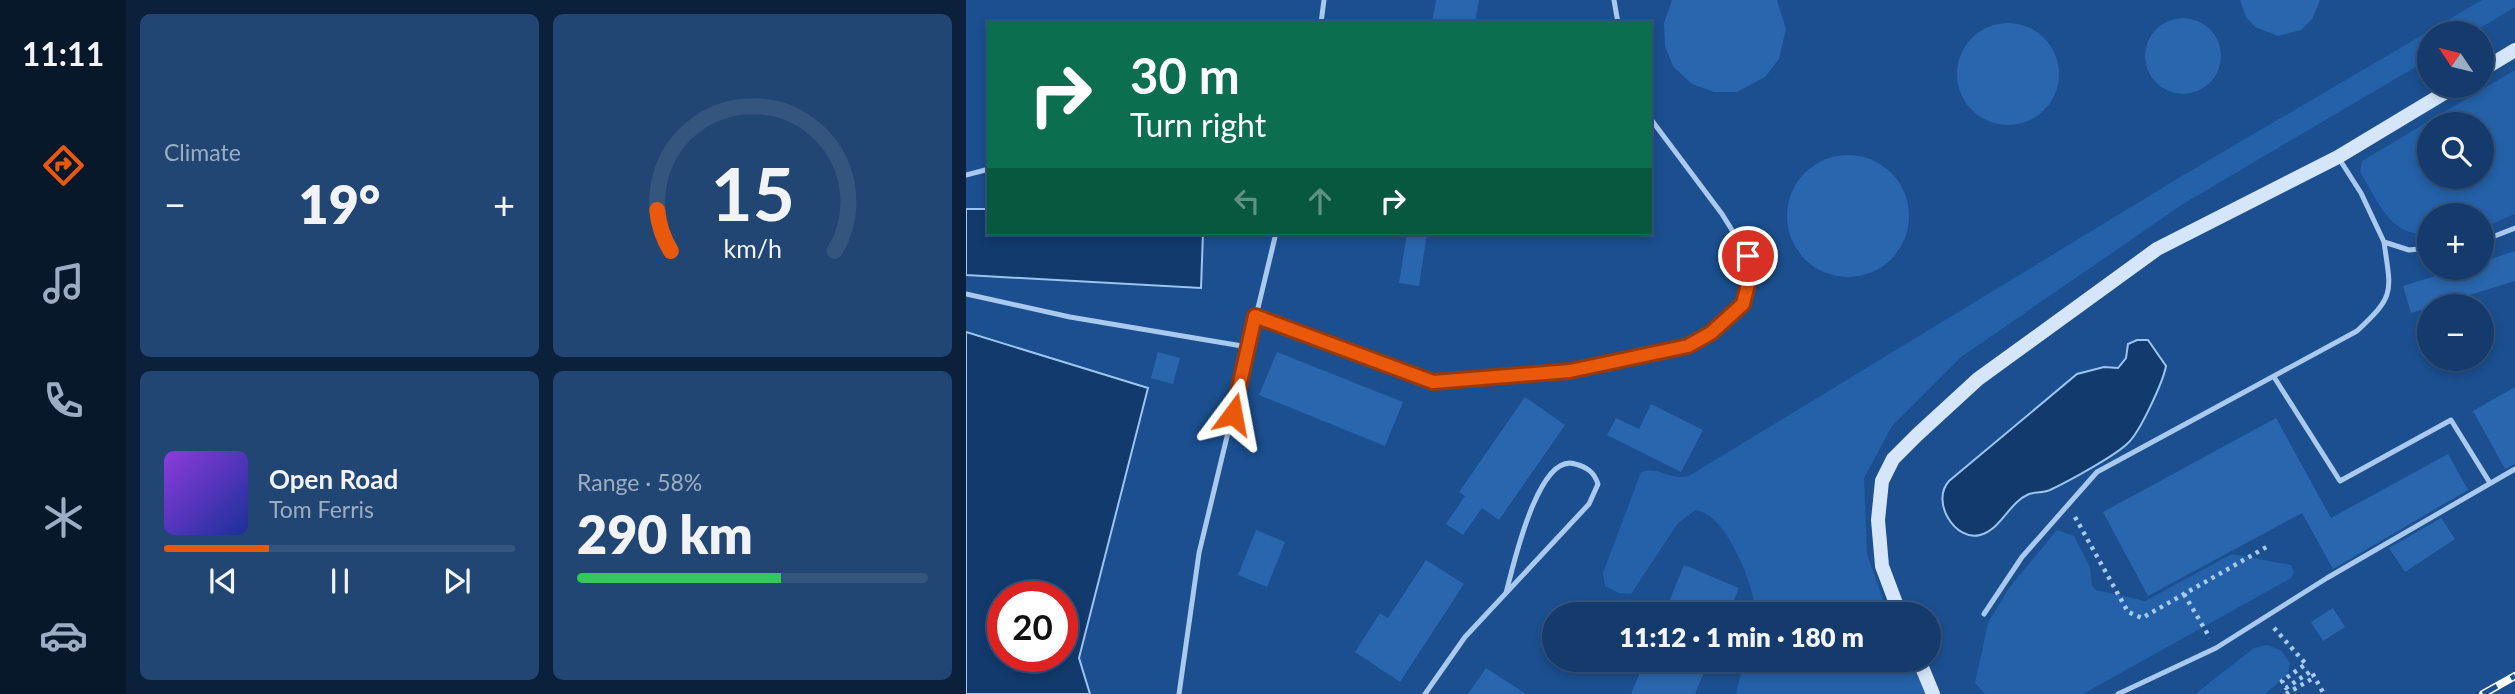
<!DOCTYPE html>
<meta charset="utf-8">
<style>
:root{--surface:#143b6b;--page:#214673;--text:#f1f3f6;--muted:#9dadc1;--line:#33557e;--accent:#ea580c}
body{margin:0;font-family:Lato,sans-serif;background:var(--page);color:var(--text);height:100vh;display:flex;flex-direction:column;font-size:26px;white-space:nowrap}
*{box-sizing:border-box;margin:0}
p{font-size:23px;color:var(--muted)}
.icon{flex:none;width:38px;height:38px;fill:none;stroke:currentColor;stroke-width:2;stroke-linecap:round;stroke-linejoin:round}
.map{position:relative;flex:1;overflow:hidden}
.sheet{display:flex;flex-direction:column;gap:14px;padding:14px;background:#0b203b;width:840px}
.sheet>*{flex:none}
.hud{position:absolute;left:21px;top:21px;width:665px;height:214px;border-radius:0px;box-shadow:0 4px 10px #0003,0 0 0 2px var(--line);background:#0b6e4f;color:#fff;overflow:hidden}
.needle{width:46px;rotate:305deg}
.tools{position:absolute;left:1451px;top:21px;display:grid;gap:14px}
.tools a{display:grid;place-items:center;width:77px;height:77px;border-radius:50%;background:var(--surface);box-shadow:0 4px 10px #0003,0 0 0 2px var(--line);font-size:35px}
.speed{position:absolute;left:21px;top:581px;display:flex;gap:14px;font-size:35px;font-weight:700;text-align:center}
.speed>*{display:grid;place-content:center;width:91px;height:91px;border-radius:50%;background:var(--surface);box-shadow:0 4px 10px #0003,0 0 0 2px var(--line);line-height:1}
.speed .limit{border:10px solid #d22;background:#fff;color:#111}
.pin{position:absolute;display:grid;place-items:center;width:60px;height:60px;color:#fff;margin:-30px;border:4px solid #fff;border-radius:50%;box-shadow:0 2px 7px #0007}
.me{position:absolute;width:77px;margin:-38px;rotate:13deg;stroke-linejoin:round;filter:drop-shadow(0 0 5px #0008)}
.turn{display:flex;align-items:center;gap:24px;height:147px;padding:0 28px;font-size:32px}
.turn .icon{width:91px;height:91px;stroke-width:2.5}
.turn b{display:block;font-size:49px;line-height:60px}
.lanes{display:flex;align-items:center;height:66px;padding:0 28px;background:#0003;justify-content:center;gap:35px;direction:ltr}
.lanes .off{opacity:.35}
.big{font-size:52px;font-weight:800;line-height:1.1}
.sheet .widget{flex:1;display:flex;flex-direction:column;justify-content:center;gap:10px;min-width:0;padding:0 24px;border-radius:10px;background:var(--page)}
.sheet .dial{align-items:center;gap:0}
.dial svg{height:182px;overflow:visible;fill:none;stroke:var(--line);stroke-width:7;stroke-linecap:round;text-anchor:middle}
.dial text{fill:var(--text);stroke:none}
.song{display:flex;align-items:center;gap:21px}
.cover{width:84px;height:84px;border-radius:10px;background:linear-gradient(135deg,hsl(270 70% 55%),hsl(230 70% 35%))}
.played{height:7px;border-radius:4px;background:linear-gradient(90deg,var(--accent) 30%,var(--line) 30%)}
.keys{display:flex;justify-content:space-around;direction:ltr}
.heat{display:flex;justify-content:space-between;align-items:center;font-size:38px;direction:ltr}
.charge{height:10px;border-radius:5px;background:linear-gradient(90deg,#34c759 58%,var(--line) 0)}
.sheet .tiles{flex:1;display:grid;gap:14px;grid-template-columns:repeat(2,1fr)}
.trip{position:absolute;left:576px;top:602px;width:399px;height:70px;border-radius:35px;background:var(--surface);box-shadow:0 4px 10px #0003,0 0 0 2px var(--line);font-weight:800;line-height:70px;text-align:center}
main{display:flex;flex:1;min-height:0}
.menu{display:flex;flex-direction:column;width:126px;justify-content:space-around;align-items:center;background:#08182b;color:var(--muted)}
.menu .icon{width:49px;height:49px}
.menu .active{color:var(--accent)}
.menu b{font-size:32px;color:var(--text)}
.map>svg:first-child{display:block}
.green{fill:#2461a8;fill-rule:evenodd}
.water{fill:#123a6d;stroke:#9cc4f0;stroke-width:2;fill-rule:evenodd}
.building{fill:#2a66ad}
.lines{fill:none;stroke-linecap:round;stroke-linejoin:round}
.path{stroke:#a9c9ee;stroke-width:4.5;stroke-dasharray:3.5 5;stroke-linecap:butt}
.lane{stroke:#a9c9ee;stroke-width:5}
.secondary{stroke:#d6e6fa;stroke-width:14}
.rail-casing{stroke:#fff;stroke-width:8}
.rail{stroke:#1b4f8f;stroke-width:5;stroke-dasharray:16;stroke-linecap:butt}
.route-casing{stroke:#983908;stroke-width:18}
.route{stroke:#ea580c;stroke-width:12}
</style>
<main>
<nav class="menu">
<b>11:11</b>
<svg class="icon active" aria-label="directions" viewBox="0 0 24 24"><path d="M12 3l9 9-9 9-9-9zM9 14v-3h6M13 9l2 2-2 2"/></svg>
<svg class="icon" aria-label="music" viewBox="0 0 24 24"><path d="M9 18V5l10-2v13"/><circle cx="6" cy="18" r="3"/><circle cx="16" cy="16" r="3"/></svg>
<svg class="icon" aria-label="phone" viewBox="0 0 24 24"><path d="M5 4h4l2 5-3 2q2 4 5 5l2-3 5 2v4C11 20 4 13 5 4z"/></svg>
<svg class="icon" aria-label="climate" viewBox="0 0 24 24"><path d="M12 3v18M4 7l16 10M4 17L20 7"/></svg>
<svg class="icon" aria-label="car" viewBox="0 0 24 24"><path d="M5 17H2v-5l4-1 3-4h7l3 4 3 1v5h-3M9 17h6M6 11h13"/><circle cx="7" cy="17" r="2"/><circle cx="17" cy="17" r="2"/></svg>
</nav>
<section class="sheet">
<div class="tiles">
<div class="widget"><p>Climate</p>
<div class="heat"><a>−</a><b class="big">19°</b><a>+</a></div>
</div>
<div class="widget dial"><svg viewBox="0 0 100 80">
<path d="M14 69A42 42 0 1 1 86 69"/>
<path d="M14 69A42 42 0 0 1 8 51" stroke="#ea580c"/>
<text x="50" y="56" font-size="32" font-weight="700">15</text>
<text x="50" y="72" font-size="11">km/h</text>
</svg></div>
<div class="widget">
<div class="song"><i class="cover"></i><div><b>Open Road</b><p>Tom Ferris</p></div></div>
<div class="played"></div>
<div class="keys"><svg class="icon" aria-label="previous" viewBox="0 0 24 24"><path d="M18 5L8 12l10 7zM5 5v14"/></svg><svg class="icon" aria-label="pause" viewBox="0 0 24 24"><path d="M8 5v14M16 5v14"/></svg><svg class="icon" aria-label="next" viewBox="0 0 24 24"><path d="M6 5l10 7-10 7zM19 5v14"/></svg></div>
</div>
<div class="widget"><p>Range · 58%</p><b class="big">290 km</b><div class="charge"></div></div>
</div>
</section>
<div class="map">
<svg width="1549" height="694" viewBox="0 0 1549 694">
<rect width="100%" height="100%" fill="#1b4f8f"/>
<path class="green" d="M1516 0H1549V7L1506 33H1463V59L1217 204 995 357 926 426 898 478 901 554 922 614H791C787 585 762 516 730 510L712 523 665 594 653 593 639 586 637 573 675 472C695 466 703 481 723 476L1216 176Z
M1549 70V214L1516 228V215H1463V235C1422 235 1413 202 1394 172L1396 161ZM1463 124H1516V177H1463Z
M1091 530 1108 536 1124 567 1126 586 1130 590 1179 601 1266 554 1325 565 1328 572 1325 578 1117 694H1019L1009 683 1022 623 1043 588Z
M1301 645 1316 651 1324 664 1321 675 1299 694H1229L1288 648Z
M778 660H945L962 694H770Z"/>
<path class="water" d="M0 209H23V233H237L235 288 0 275Z
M0 332 182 388 113 658 124 694H0ZM37 597H96V656H37Z
M1171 340H1182L1200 366C1197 382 1174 432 1162 443 1149 456 1101 482 1084 490 1077 493 1069 492 1063 494 1042 503 1036 529 1014 535 990 542 964 502 983 481L1111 374 1138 367 1152 368 1160 358 1162 344Z"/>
<path class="building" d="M470 0H513L509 23H466Z
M706 0H811L820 29 813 59 799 77 771 92H748L726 84 707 66 699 46 698 23Z
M1274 0H1354L1346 19 1335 30 1312 36 1289 27 1280 17Z
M1179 56a38 38 0 1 1 76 0a38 38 0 1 1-76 0Z
M991 74a51 51 0 1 1 102 0a51 51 0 1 1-102 0Z
M821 216a61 61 0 1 1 122 0a61 61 0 1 1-122 0Z
M441 233H461L453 286 433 283Z
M1549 251V281L1445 313 1437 286 1495 268H1516V262Z
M192 352 214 358 207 384 185 378Z
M311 352 437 402 419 446 293 395Z
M1549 387V464L1539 469 1507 411Z
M559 397 599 425 533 520 516 508 497 535 480 524 499 496 493 492Z
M685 404 737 430 715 472 641 435 650 418 673 429Z
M1310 418 1365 518 1482 454 1502 490 1367 569 1336 513 1182 596 1137 512Z
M1475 518 1489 539 1439 572 1423 548Z
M290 530 319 542 301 587 272 575Z
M460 560 498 584 434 682 389 652 414 613 422 618Z
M718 565 773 588 762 614H698Z
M1367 608 1379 627 1357 641 1345 622Z
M679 660H743L729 694H665Z
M520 668 560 694H502Z"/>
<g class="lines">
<path class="path" d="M1109 517 1162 612 1176 618 1304 545
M1218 594 1244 638
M1308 628 1340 664 1316 681 1320 688 1345 671 1358 694
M1320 694 1349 677"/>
<path class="lane" d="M648 0 652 23
M355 23 358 0
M1372 157 1395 193 1418 242 1443 250 1463 248
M0 175 23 169
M1516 241 1549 228
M0 294 104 317 282 347
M289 316 467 382 603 371 722 346 745 333 777 304 782 284V256L756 214 684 118
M1308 377 1374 481 1485 420 1524 483
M1018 614 1056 557 1131 472 1391 331C1430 295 1425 292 1418 242
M213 694 233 553 310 233
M459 694 499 637 623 504 632 484C628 472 621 467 609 464 572 452 547 567 540 593
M1152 694 1250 648 1361 578 1549 469"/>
<path class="secondary" d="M1516 70 1549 50
M934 614 916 566 912 520 916 481 927 459 951 435 1012 379 1191 249 1372 157 1490 86
M953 660 967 694"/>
<g class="rail-casing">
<path id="rail" d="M1517 694 1549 676"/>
</g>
<use href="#rail" class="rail"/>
</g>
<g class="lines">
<g class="route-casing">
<path id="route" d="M267 414 289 316 467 382 604 371 722 346 745 333 777 304 782 284V256"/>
</g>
<use href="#route" class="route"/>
</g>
</svg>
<div class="tools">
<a><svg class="needle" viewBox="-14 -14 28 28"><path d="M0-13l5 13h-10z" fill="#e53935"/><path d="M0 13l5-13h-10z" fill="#9dadc1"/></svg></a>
<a><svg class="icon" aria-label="search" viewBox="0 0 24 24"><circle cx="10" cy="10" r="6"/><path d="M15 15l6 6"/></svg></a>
<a>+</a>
<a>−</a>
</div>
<div class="speed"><div class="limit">20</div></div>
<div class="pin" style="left:782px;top:256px;background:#d93025"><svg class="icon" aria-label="arrive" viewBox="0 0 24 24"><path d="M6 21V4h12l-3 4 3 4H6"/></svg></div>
<svg class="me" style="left:267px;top:414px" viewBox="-20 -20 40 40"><path d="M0-17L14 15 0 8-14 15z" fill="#ea580c" stroke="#fff" stroke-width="4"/></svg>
<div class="trip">11:12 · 1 min · 180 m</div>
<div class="hud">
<div class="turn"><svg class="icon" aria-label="right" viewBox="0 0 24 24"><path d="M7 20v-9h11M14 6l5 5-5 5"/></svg><div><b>30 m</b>Turn right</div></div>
<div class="lanes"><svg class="icon off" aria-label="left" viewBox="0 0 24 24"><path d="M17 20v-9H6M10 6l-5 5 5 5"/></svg><svg class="icon off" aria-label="ahead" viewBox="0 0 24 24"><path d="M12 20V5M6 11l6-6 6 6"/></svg><svg class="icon" aria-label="right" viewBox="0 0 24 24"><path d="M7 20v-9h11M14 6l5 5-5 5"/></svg></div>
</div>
</div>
</main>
